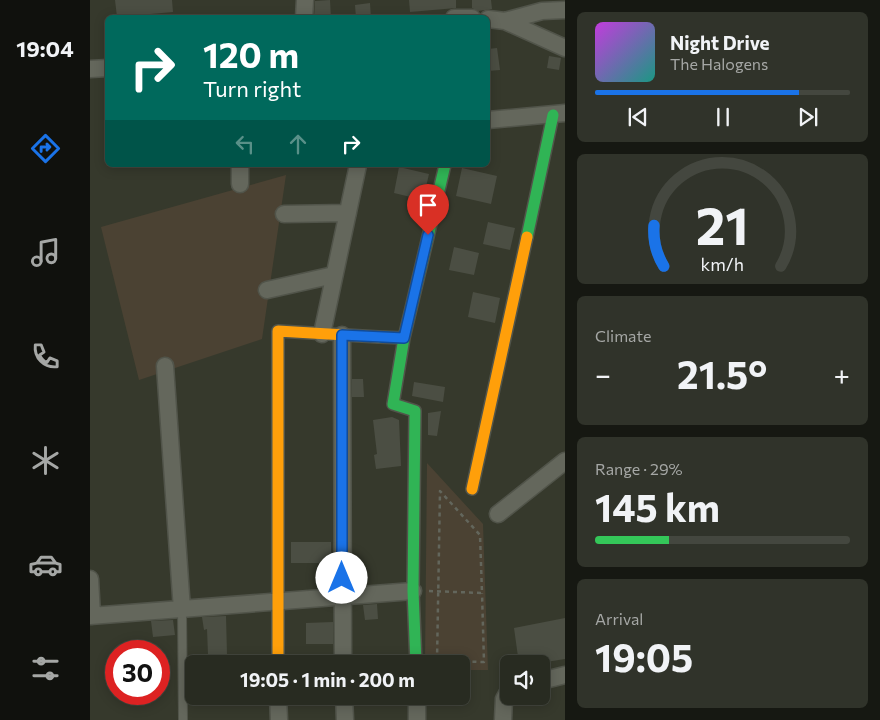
<!DOCTYPE html>
<meta charset="utf-8">
<style>
:root{--surface:#282b21;--page:#30332a;--text:#f1f3f6;--muted:#a5a7a5;--line:#44473f;--accent:#1a73e8}
body{margin:0;font-family:Commissioner,sans-serif;background:var(--page);color:var(--text);height:100vh;display:flex;flex-direction:column;font-size:19px;white-space:nowrap}
*{box-sizing:border-box;margin:0}
p{font-size:16px;color:var(--muted)}
.icon{flex:none;width:28px;height:28px;fill:none;stroke:currentColor;stroke-width:2;stroke-linecap:round;stroke-linejoin:round}
.map{position:relative;flex:1;overflow:hidden}
.drawer{display:flex;flex-direction:column;gap:12px;padding:12px;background:#161812;width:315px}
.drawer>*{flex:none}
.top-card{position:absolute;left:15px;top:15px;width:385px;height:152px;border-radius:8px;box-shadow:0 2px 12px #0003,0 0 0 1px var(--line);background:#00695c;color:#fff;overflow:hidden}
.buttons{position:absolute;left:410px;top:655px;display:grid;gap:10px}
.buttons a{display:grid;place-items:center;width:50px;height:50px;border-radius:8px;background:var(--surface);box-shadow:0 2px 12px #0003,0 0 0 1px var(--line);font-size:25px}
.speed{position:absolute;left:15px;top:640px;display:flex;gap:10px;font-size:25px;font-weight:700;text-align:center}
.speed>*{display:grid;place-content:center;width:65px;height:65px;border-radius:50%;background:var(--surface);box-shadow:0 2px 12px #0003,0 0 0 1px var(--line);line-height:1}
.speed .limit{border:8px solid #d22;background:#fff;color:#111}
.pin{position:absolute;display:grid;place-items:center;width:42px;height:42px;color:#fff;margin:-51px -21px;border-radius:50% 50% 50% 0;rotate:-45deg;box-shadow:0 0 5px #0007}
.pin .icon{rotate:45deg}
.me{position:absolute;width:55px;margin:-28px;rotate:0deg;stroke-linejoin:round;filter:drop-shadow(0 0 4px #0008)}
.turn{display:flex;align-items:center;gap:18px;height:105px;padding:0 15px;font-size:22px}
.turn .icon{width:65px;height:65px;stroke-width:2.5}
.turn b{display:block;font-size:35px;line-height:42px}
.lanes{display:flex;align-items:center;height:48px;padding:0 15px;background:#0003;justify-content:center;gap:25px;direction:ltr}
.lanes .off{opacity:.35}
.big{font-size:38px;font-weight:700;line-height:1.1}
.drawer .card{flex:1;display:flex;flex-direction:column;justify-content:center;gap:8px;min-width:0;padding:0 18px;border-radius:8px;background:var(--page)}
.drawer .dial{align-items:center;gap:0}
.dial svg{height:130px;overflow:visible;fill:none;stroke:var(--line);stroke-width:7;stroke-linecap:round;text-anchor:middle}
.dial text{fill:var(--text);stroke:none}
.song{display:flex;align-items:center;gap:15px}
.cover{width:60px;height:60px;border-radius:8px;background:linear-gradient(135deg,hsl(290 70% 55%),hsl(170 70% 35%))}
.played{height:5px;border-radius:2px;background:linear-gradient(90deg,var(--accent) 80%,var(--line) 80%)}
.keys{display:flex;justify-content:space-around;direction:ltr}
.heat{display:flex;justify-content:space-between;align-items:center;font-size:28px;direction:ltr}
.charge{height:8px;border-radius:4px;background:linear-gradient(90deg,#34c759 29%,var(--line) 0)}
.trip{position:absolute;left:95px;top:655px;width:285px;height:50px;border-radius:8px;background:var(--surface);box-shadow:0 2px 12px #0003,0 0 0 1px var(--line);font-weight:700;line-height:50px;text-align:center}
main{display:flex;flex:1;min-height:0}
.dock{display:flex;flex-direction:column;width:90px;justify-content:space-around;align-items:center;background:#10110d;color:var(--muted)}
.dock .icon{width:35px;height:35px}
.dock .selected{color:var(--accent)}
.dock b{font-size:22px;color:var(--text)}
.map>svg:first-child{display:block}
.green{fill:#4b4233}
.building{fill:#4b4e43}
.lines{fill:none;stroke-linecap:round;stroke-linejoin:round}
.lane-casing{stroke:#51544a;stroke-width:10}
.street-casing{stroke:#51544a;stroke-width:19}
.fast-casing{stroke:#51544a;stroke-width:14}
.slow-casing{stroke:#51544a;stroke-width:14}
.path{stroke:#63665c;stroke-width:2.5;stroke-dasharray:4 4;stroke-linecap:butt}
.lane{stroke:#64675c;stroke-width:8}
.street{stroke:#64675c;stroke-width:16}
.fast{stroke:#30b455;stroke-width:11}
.slow{stroke:#ff9f0a;stroke-width:11}
.route-casing{stroke:#114b97;stroke-width:12}
.route{stroke:#1a73e8;stroke-width:9}
</style>
<main>
<nav class="dock">
<b>19:04</b>
<svg class="icon selected" aria-label="directions" viewBox="0 0 24 24"><path d="M12 3l9 9-9 9-9-9zM9 14v-3h6M13 9l2 2-2 2"/></svg>
<svg class="icon" aria-label="music" viewBox="0 0 24 24"><path d="M9 18V5l10-2v13"/><circle cx="6" cy="18" r="3"/><circle cx="16" cy="16" r="3"/></svg>
<svg class="icon" aria-label="phone" viewBox="0 0 24 24"><path d="M5 4h4l2 5-3 2q2 4 5 5l2-3 5 2v4C11 20 4 13 5 4z"/></svg>
<svg class="icon" aria-label="climate" viewBox="0 0 24 24"><path d="M12 3v18M4 7l16 10M4 17L20 7"/></svg>
<svg class="icon" aria-label="car" viewBox="0 0 24 24"><path d="M5 17H2v-5l4-1 3-4h7l3 4 3 1v5h-3M9 17h6M6 11h13"/><circle cx="7" cy="17" r="2"/><circle cx="17" cy="17" r="2"/></svg>
<svg class="icon" aria-label="filters" viewBox="0 0 24 24"><path d="M4 7h16M4 17h16"/><circle cx="9" cy="7" r="2"/><circle cx="15" cy="17" r="2"/></svg>
</nav>
<div class="map">
<svg width="475" height="720" viewBox="0 0 475 720">
<rect width="100%" height="100%" fill="#36392c"/>
<path class="green" d="M196 175 172 339 49 380 11 227Z
M337 463 393 524 398 670H371V664H335Z"/>
<path class="building" d="M25 0H82L83 12 27 17Z
M240 0 241 18H224L225 1Z
M319 0H366V8L320 12Z
M382 0H401L402 9 388 11 382 8Z
M280 3 281 18H266L265 5Z
M407 48 410 70 398 71V49Z
M459 56 471 58 469 70 457 68Z
M309 167 339 174 333 200 304 193Z
M372 168 407 176 401 204 366 196Z
M398 222 425 228 420 250 393 244Z
M364 247 389 253 384 275 359 270Z
M383 292 410 298 405 323 378 317Z
M262 379H273L274 397H262Z
M324 382 355 387 353 402 322 396Z
M351 411 347 436 338 435V413Z
M302 417 309 420 311 466 286 469 284 455 287 454 283 420Z
M201 542H241V563H201Z
M287 604 288 619 275 620 273 605Z
M136 616 137 655H118L117 629 114 630 112 617Z
M475 618V659L456 662V664H429L424 628Z
M83 620 85 635 63 637 61 621Z
M243 622V644H216V623Z"/>
<g class="lines">
<g class="lane-casing">
<path id="lane" d="M92 610 93 720"/>
</g>
<g class="street-casing">
<path id="street" d="M214 18 215 0
M364 18H382
M398 19 415 21 475 48
M415 21 452 11 475 10
M0 69 18 68
M398 120 475 113
M150 165V184
M194 214 258 213
M177 290 244 275
M232 334 268 165
M252 335 253 664
M75 366 92 610
M408 514 475 461
M0 579 2 616
M0 616 323 591
M451 681 475 675
M188 696 189 720
M254 696 255 720
M327 720V696
M413 720 414 699 419 690"/>
</g>
<g class="fast-casing">
<path id="fast" d="M437 237 463 115
M289 337 314 338 355 165
M314 338 303 404 325 411 323 591 326 664"/>
</g>
<g class="slow-casing">
<path id="slow" d="M382 489 437 237
M188 664V331L289 337"/>
</g>
<path class="path" d="M339 591 392 593 390 535 350 491 347 661 394 662 392 593"/>
<use href="#lane" class="lane"/>
<use href="#street" class="street"/>
<use href="#fast" class="fast"/>
<use href="#slow" class="slow"/>
</g>
<g class="lines">
<g class="route-casing">
<path id="route" d="M252 578V335L314 338 338 235"/>
</g>
<use href="#route" class="route"/>
</g>
</svg>
<div class="buttons">
<a><svg class="icon" aria-label="sound" viewBox="0 0 24 24"><path d="M4 9h4l5-4v14l-5-4H4zM17 9q2 3 0 6"/></svg></a>
</div>
<div class="speed"><div class="limit">30</div></div>
<div class="pin" style="left:338px;top:235px;background:#d93025"><svg class="icon" aria-label="arrive" viewBox="0 0 24 24"><path d="M6 21V4h12l-3 4 3 4H6"/></svg></div>
<svg class="me" style="left:252px;top:578px" viewBox="-20 -20 40 40"><circle r="19" fill="#fff"/><path d="M0-13L10 11 0 6-10 11z" fill="#1a73e8"/></svg>
<div class="trip">19:05 · 1 min · 200 m</div>
<div class="top-card">
<div class="turn"><svg class="icon" aria-label="right" viewBox="0 0 24 24"><path d="M7 20v-9h11M14 6l5 5-5 5"/></svg><div><b>120 m</b>Turn right</div></div>
<div class="lanes"><svg class="icon off" aria-label="left" viewBox="0 0 24 24"><path d="M17 20v-9H6M10 6l-5 5 5 5"/></svg><svg class="icon off" aria-label="ahead" viewBox="0 0 24 24"><path d="M12 20V5M6 11l6-6 6 6"/></svg><svg class="icon" aria-label="right" viewBox="0 0 24 24"><path d="M7 20v-9h11M14 6l5 5-5 5"/></svg></div>
</div>
</div>
<section class="drawer">
<div class="card">
<div class="song"><i class="cover"></i><div><b>Night Drive</b><p>The Halogens</p></div></div>
<div class="played"></div>
<div class="keys"><svg class="icon" aria-label="previous" viewBox="0 0 24 24"><path d="M18 5L8 12l10 7zM5 5v14"/></svg><svg class="icon" aria-label="pause" viewBox="0 0 24 24"><path d="M8 5v14M16 5v14"/></svg><svg class="icon" aria-label="next" viewBox="0 0 24 24"><path d="M6 5l10 7-10 7zM19 5v14"/></svg></div>
</div>
<div class="card dial"><svg viewBox="0 0 100 80">
<path d="M14 69A42 42 0 1 1 86 69"/>
<path d="M14 69A42 42 0 0 1 8 44" stroke="#1a73e8"/>
<text x="50" y="56" font-size="32" font-weight="700">21</text>
<text x="50" y="72" font-size="11">km/h</text>
</svg></div>
<div class="card"><p>Climate</p>
<div class="heat"><a>−</a><b class="big">21.5°</b><a>+</a></div>
</div>
<div class="card"><p>Range · 29%</p><b class="big">145 km</b><div class="charge"></div></div>
<div class="card"><p>Arrival</p><b class="big">19:05</b></div>
</section>
</main>
